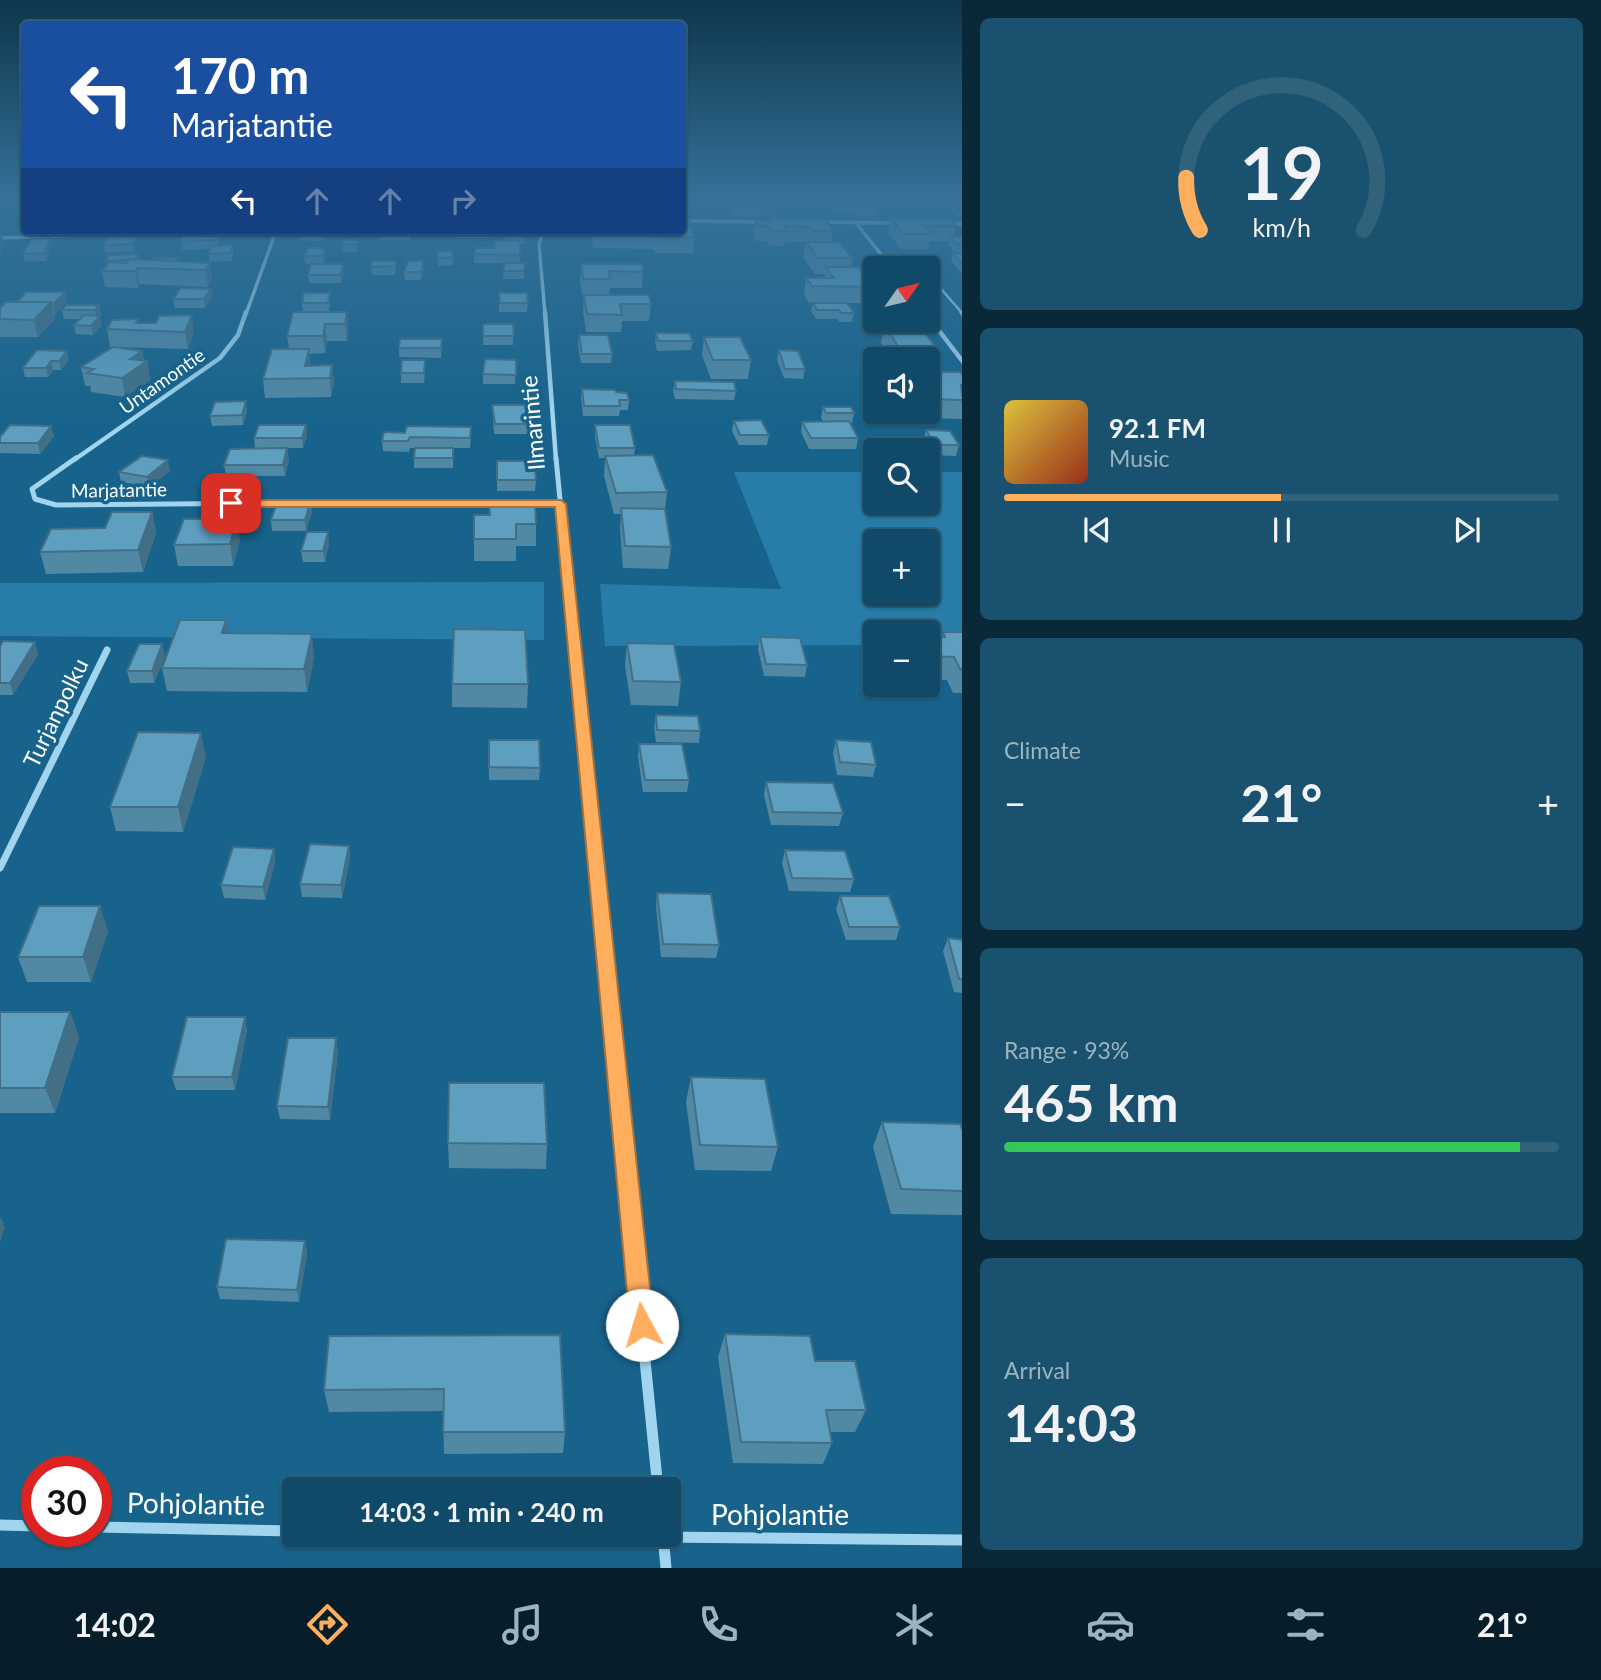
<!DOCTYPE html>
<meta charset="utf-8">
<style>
:root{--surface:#114a68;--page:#1a516e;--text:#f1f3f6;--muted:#9cb3c0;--line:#30627c;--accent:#ffae5e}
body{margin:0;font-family:Lato,sans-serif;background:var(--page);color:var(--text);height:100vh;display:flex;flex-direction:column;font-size:26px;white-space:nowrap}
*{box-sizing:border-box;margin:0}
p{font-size:23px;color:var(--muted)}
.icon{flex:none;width:38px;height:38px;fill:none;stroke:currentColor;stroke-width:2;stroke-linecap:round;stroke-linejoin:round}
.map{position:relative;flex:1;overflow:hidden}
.panel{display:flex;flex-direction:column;gap:18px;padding:18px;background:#092939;width:639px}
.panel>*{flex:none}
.top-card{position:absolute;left:21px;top:21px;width:665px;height:214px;border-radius:7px;box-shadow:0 2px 5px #0004,0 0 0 2px var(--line);background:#1a4fa0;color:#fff;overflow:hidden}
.needle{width:46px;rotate:56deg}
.tools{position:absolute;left:863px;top:256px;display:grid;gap:14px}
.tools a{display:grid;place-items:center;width:77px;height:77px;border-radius:7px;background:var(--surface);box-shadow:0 2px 5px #0004,0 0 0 2px var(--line);font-size:35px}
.speed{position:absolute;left:21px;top:1456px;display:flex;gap:14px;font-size:35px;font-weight:700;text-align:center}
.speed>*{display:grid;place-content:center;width:91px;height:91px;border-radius:50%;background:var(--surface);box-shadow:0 2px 5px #0004,0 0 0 2px var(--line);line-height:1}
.speed .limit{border:10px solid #d22;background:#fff;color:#111}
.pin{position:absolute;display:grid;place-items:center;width:60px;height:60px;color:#fff;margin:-30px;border-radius:14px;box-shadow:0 4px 10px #0006}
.me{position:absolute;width:77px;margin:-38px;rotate:354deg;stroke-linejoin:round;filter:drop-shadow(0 0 5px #0008)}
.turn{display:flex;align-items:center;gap:24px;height:147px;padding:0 35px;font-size:32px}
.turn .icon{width:91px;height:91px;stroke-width:2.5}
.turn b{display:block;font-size:49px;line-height:60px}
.lanes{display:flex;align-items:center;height:66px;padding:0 35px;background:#0003;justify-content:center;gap:35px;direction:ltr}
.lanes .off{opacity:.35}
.big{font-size:52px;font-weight:700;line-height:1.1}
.panel .tile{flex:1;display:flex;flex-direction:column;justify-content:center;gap:10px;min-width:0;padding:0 24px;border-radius:10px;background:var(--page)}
.panel .dial{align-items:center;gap:0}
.dial svg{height:182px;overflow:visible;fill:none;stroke:var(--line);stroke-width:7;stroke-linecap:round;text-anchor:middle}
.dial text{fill:var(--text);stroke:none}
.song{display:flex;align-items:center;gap:21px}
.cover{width:84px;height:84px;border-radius:10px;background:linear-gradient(135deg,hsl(50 70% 55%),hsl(10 70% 35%))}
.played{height:7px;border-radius:4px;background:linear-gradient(90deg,var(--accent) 50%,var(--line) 50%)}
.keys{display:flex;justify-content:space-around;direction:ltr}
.heat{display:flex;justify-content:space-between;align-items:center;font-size:38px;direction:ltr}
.charge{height:10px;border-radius:5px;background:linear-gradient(90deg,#34c759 93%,var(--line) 0)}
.trip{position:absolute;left:282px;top:1477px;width:399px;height:70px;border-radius:7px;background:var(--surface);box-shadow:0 2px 5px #0004,0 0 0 2px var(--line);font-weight:700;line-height:70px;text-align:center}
.menu{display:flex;height:112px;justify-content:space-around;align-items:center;background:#071e2a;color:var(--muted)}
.menu .icon{width:49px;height:49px}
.menu .active{color:var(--accent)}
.menu b{font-size:32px;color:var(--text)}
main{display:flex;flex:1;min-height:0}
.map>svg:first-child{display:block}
.green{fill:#277da8;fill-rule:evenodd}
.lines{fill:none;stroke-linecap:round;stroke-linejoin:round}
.service-far1{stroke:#a1d5ee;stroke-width:2.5}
.service{stroke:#a1d5ee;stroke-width:3.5}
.minor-far5{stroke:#a1d5ee;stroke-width:3.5}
.minor-far4{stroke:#a1d5ee;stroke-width:4.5}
.minor-far3{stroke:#a1d5ee;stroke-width:5}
.minor-far2{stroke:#a1d5ee;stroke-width:7}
.minor-far1{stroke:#a1d5ee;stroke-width:9}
.minor{stroke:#a1d5ee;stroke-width:11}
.wall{fill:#5189a5}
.shaded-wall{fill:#426f86}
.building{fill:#5e9fc0;stroke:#426f86;stroke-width:2}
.route{fill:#ffae5e;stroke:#a6713d;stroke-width:2}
.labels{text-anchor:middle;stroke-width:7;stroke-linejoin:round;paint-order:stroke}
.far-street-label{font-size:19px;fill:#fff;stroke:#17638b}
.street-label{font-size:23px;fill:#fff;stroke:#17638b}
.near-street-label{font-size:28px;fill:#fff;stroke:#17638b}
</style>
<main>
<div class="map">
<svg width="963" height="1568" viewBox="0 0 963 1568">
<rect width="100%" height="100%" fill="#17638b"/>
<path class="green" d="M734 472H875V502H928V472H962V645H928V632H875V645L605 646 600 584 781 589ZM875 541H928V593H875Z
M544 582V640L0 636V583Z"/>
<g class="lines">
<path class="service-far1" d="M887 261 915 268
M928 274 963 314"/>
<path class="service" d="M961 312 963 315"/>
<path class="minor-far5" d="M682 221 762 222
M819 222 899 223
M856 223 892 268
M945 223 963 224
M544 231 539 244 545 314
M0 238 189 231
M246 314 276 231"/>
<path class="minor-far4" d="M545 312 556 460
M928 316 963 362
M74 460 220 358 238 335 246 312"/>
<path class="minor-far3" d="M76 458 32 489 35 499 56 505 284 503
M556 458 574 646
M303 503 498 504
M527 504H560"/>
<path class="minor-far2" d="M574 644 598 882
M0 868 107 650"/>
<path class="minor-far1" d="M597 881 628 1184"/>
<path class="minor" d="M627 1182 658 1489
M0 1525 37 1526
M96 1527 294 1531
M471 1535 963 1540
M663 1535 666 1568"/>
</g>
<path class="wall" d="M23 199H24V216L17 213 15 205 24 203Z
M767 199H784V201H767Z
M823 199H878L879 201 876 215H856L852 211H832Z
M944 199H963V200H945Z
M730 201 773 206 772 213 761 215H732L729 209Z
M682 202 690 207 689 214H682Z
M953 203H963V216H957L951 211Z
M771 218 833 231 831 242 852 258 851 267 869 280H875V303H847L854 313 852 322H839L837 319H816L811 311 813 303H809L804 295 806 278H824L825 274H815L803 257 806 242H785L784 246H769L766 241H756L753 235 755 220 770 221Z
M891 218 956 226 954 237H963V252H955L948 245 949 241H930L928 249H901L888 233Z
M325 231V241H299V233Z
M379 231H410V240L381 241Z
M457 231H493V238H458Z
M505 231H525L524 244H520V263H474V254L494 248 505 241Z
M591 231H682L695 238 693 253H655L654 249 593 248Z
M217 232 219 246 232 245 233 253 232 261 210 262 209 254 210 249 182 250 181 242Z
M136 237 137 245 134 252 106 253 104 245Z
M357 240V252H343L342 244Z
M52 246 46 261 25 262 23 254Z
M437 252 453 257V265L438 266Z
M953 253H963V274L951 261Z
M138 254 139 259 210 263 212 279 207 287 140 284 138 288 105 287 102 271 106 266V261Z
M304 256H326L323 264H343L344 272 341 283H309L308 275 311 264H305Z
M396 261 395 275H372L371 267Z
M424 261V269L421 280H405L404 272Z
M504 263H525L524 279H503Z
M581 264 643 272 642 288H610L609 295 651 304 649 321H622L621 332H586L583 312 584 295H582L580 280Z
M211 289 212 297 205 308H175L173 299Z
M65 292 67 301 54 315 55 319 38 337H0V308L17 302Z
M499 293 528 303 527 312H499Z
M330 302 329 312H303L302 303Z
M99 305 101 314 99 316 102 325 93 335 76 334 74 325 80 319H64L62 310Z
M875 310V320H912L915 325V326L940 353 935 371H928V359H887L888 354 881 343 883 333H882L873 319Z
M347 312 348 329 347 341H327L325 353 309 354 310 366 332 365 334 384 331 397 265 398 263 379 289 349 287 336Z
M138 323 194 333 188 349 116 347 142 351 144 361H147L150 380 125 397 91 392 90 386H85L81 367 113 347H110L107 329Z
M483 324H513V345H483Z
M656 333 693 341 691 350 657 351 655 342Z
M579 335 612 354 611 363H581L578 344Z
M704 337 751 360 748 379H711L702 355Z
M442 339 441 358 399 357V348Z
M37 350 69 360 61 370H53L48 377H25L23 368Z
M779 350 805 369 803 379 784 378 777 360Z
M516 360 515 384H483V374Z
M425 369 424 383H401V373Z
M928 372 963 375V419L925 418 920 411H928Z
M675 381 736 391 734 400 675 399 673 391Z
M582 389 616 392 629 400 628 410H620L619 416H583L581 399Z
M492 405 534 424V434H494Z
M823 407 854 413 852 423H850L858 438 856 449H809L801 432 802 422H823L821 417Z
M247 411 243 425 212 426 210 416Z
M734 421 769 435 767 445H739L732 431Z
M595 425 635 448 634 455 667 492 665 509 671 547 668 569 623 568 620 529 621 514H614L604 476 605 458H599L595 436Z
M926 430 959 445 956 456 932 455 924 440Z
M384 432 471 437 470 448H410L409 452 383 451 382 441Z
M307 435 303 448H255L254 438Z
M54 436 40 454 0 453V437Z
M453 448V468H414V458Z
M289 459 285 476H226L224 465Z
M497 461 536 480 535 491H497Z
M170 471 149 487 121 482 119 472Z
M312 511 306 531H272L271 520Z
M152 512 156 533 143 572 46 574 40 552Z
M474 515 536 524V546H516V561H474Z
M240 540 233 566H178L174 545Z
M329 543 325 562H303L301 551Z
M943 632H963V693H953L947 680H928V636L942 637Z
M228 633 314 657 307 692 167 691 162 668Z
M760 637 807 665 805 677 764 676 758 649Z
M627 643 681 682 678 706 631 705 625 666Z
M0 646 38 654 13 695H0Z
M165 656 154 683H130L127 671Z
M452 684H528L527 708 452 707Z
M656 715 700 731 699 743 656 742 654 727Z
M489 740 540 768 539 780H489Z
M836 740 876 765 873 777 837 775 833 753Z
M639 744 689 780 687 792H643L638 756Z
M206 757 183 832 116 831 110 807Z
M766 782 843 813 839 826 771 825 764 795Z
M349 846 350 859 342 898 302 897 300 884Z
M274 849 275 862 265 900 224 898 221 885Z
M785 850 854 879 850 892 789 891 782 863Z
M657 893 719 945 716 958 661 957 656 906Z
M840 896 900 927 896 940H846L836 909Z
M108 931 91 982H27L18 957Z
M948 938 963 940V993L954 992 943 951Z
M0 1012H70L79 1037 55 1113H0Z
M247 1030 235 1090H176L172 1077Z
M338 1051 330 1120 280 1119 277 1106Z
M691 1077 778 1147 771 1171 695 1170 686 1102Z
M882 1122 963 1131V1215L891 1214 873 1147Z
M448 1143 547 1144 546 1169 449 1168Z
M305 1241 307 1254 299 1302 220 1299 217 1287Z
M725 1334 866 1410 855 1432H830L832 1443 823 1464 733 1463 718 1357Z
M329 1336 565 1432 563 1453 444 1454 443 1411 329 1412 324 1390Z"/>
<path class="shaded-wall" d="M773 206 772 213 761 215 762 207Z
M1 232 4 247 0 257V233Z
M136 237 137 245 134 252 133 244Z
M51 238 52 246 46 261 44 253Z
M325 248 326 256 323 264 322 256Z
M424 261V269L421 280V272Z
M210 263 212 279 207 287 205 270Z
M343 264 344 272 341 283V275Z
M137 268 140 284 138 288 135 271Z
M211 289 212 297 205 308 204 299Z
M65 292 67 301 55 315 53 306Z
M51 302 55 319 38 337 34 320Z
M99 305 101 314 97 319 95 310Z
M347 312 348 329 347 341 345 324Z
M192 315 194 333 188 349 185 332Z
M100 316 102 325 93 335 91 326Z
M325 324 327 341 325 353 323 336Z
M309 349 311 367 305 366Z
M67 351 69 360 61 370 59 361Z
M142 351 145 363 147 361 150 380 125 397 122 378 130 359Z
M51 361 53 370 48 377 46 368Z
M332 365 334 384 331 397 330 378Z
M246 401 247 411 243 425 242 415Z
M306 425 307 435 303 448 302 438Z
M51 426 54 436 40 454 38 443Z
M287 448 289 459 285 476 283 465Z
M168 460 170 471 149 487 147 477Z
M311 500 312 511 306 531 305 520Z
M152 512 156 533 143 572 138 550Z
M237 519 240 540 233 566 230 544Z
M328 532 329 543 325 562 323 551Z
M226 620 230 643 222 633Z
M312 634 314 657 307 692 304 669Z
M35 642 38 654 13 695 10 683Z
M162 644 165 656 154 683 152 671Z
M201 733 206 757 183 832 178 807Z
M349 846 350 859 342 898 341 885Z
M274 849 275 862 265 900 263 887Z
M100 906 108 931 91 982 83 957Z
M70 1012 79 1037 55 1113 45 1088Z
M245 1017 247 1030 235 1090 232 1077Z
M336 1038 338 1051 330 1120 328 1107Z
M0 1216 5 1227 0 1242Z
M305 1241 307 1254 299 1302 297 1290Z"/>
<path class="building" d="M857 199H878L879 201H859Z
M730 201 771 202 773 206 762 207H733Z
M682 202H688L690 207H682Z
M24 203V209L15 205Z
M953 203H963V208H958Z
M771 218 826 220 833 231H814L811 227 784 226 787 231H771L768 226H758L755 220 772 221Z
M891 218 949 219 956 226H924L932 234H904Z
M682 219H688L695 238 656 237 655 233H594V231H682Z
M299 231H324V233H299Z
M380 231H410V232L381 233Z
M505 231H525V236H505Z
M217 232 218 240 181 242V234Z
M136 237 133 244 104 245 107 238Z
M950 237H963V243L957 244Z
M51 238 44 253 23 254 31 239Z
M343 240H357V244H342Z
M495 241H520V255L474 254 475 248H494Z
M806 242H839L852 258H818Z
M232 245 231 253 209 254 211 246Z
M308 248H325L322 256H304Z
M451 251 453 257 438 258 437 252Z
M953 253H963V264Z
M138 254 135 259 106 261 109 255Z
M155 258H179L176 261 154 260Z
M129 259 210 263 205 270 137 268 135 271H102L109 262 126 263Z
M372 261H396L395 266 371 267Z
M408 261H424L421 272H404Z
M504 263H525L524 271H504Z
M311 264H343L341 275H308Z
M581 264H642L643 272 609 271 610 279H583Z
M826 267H859L869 280H875V287L812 286 806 278H834Z
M181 288 211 289 204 299H173Z
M26 292H65L52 306 51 302H17Z
M304 293H330L328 303H302Z
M499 293H527L528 303H500Z
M584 295H649L651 304H620L622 315 587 314Z
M6 302H51L34 320 0 319V308Z
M813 303H847L854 313H841L839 310H817Z
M66 305H99L95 310H62Z
M293 312H347L345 324H325L323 336H287Z
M84 315 100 316 91 326 74 325Z
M192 315 185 332 107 329 112 320 138 319 136 323H156L159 316Z
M881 320H912L915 325 884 324Z
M483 324H513L514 336H483Z
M885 326H920L940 353 893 352 889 346H898Z
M656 333H689L693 341H658Z
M579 335H608L612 354H582Z
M704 337H740L751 360H713Z
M400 339H442L441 348H399Z
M113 347 142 351 130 359 147 361 122 378 87 373 94 369 81 367Z
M272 349H309L305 366 332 365 330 378 263 379Z
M37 350 67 351 59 361H51L46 368H23Z
M779 350 798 351 805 369H785Z
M485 359 516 360V375L483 374Z
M402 360H425L424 373H401Z
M928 372H960L963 375V385H961L963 400 929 399 928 396V384H929L928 381Z
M675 381 734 382 736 391 676 389Z
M582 389 615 390 616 392 627 393 629 400H619L620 406H584Z
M246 401 242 415 210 416 215 402Z
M492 405H531L534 424H495Z
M823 407H851L854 413H826Z
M761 420 769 435H740L734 421Z
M849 421 858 438H811L802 422Z
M10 425 51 426 38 443H0V437Z
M259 425H306L302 438H254Z
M595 425H630L635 448H599Z
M407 426 471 427 470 438 410 437 408 441H382L384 432 405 433Z
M926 430 950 431 959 445H935Z
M287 448 283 465H224L230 449Z
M415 448H453V458H414Z
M653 455 667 492 616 493 605 456Z
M142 456 168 460 147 477 119 472Z
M497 461H534L536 480H497Z
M278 500H311L305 520H271Z
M489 502H535L536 524H516V539H474V515H490Z
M621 508 665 509 671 547 625 546Z
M112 512H152L138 550 40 552 51 529 105 528Z
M184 519H237L230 544 174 545Z
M307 532H328L323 551H301Z
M180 620H226L222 633 312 634 304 669 162 668Z
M454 629 525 630 528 684H452Z
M943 632H963V669H960L954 657 928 656V636L945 637Z
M760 637 800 638 807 665 766 664Z
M3 641 35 642 10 683H0V646Z
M627 643 674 644 681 682 633 681Z
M139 644H162L152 671H127Z
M656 715 698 716 700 731 657 730Z
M138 732 201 733 178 807H110Z
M489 740H539L540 768 489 767Z
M836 740 871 742 876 765 840 762Z
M639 744H682L689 780H645Z
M766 782 833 783 843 813 773 812Z
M310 844 349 846 341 885 300 884Z
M233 847 274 849 263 887 221 885Z
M785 850 845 851 854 879 792 878Z
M657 893 711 894 719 945 663 944Z
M840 896H889L900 927H849Z
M39 906H100L83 957H18Z
M948 938 963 940V980L959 979Z
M0 1012H70L45 1088H0Z
M187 1017H245L232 1077H172Z
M288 1038H336L328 1107 277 1106Z
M691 1077 765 1079 778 1147 700 1145Z
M449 1083H544L547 1144 448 1143Z
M882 1122 960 1124 963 1131V1191L901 1189Z
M226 1239 305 1241 297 1290 217 1287Z
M725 1334 810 1336 815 1361H855L866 1410H826L832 1443 741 1442Z
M560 1335 565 1432H443L444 1389 324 1390 329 1336Z"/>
<linearGradient id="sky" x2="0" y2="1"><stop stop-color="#0d364c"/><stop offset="0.47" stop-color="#367198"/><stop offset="1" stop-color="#367198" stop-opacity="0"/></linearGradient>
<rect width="963" height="419" fill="url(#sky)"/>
<path class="route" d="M561 500 566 504 654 1325 651 1334 642 1337 633 1334 630 1325 555 507H231L225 503 231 500Z"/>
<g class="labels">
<g class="far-street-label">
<text transform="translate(162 381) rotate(-35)" y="7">Untamontie</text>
<text transform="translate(119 490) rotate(-1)" y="7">Marjatantie</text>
</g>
<g class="street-label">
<text transform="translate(533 423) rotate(-95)" y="8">Ilmarintie</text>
<text transform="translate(56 713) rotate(-64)" y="8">Turjanpolku</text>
</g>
<g class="near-street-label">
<text transform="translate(196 1504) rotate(1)" y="10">Pohjolantie</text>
<text x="780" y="1525">Pohjolantie</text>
</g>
</g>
</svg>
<div class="tools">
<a><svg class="needle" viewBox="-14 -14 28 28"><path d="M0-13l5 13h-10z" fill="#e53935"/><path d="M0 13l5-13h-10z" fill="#9cb3c0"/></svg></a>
<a><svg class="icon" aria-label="sound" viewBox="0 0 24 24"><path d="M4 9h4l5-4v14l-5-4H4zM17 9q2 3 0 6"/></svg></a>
<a><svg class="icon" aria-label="search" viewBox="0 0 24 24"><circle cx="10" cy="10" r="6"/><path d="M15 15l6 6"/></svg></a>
<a>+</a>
<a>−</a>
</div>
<div class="speed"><div class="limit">30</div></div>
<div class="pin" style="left:231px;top:503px;background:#d93025"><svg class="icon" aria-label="arrive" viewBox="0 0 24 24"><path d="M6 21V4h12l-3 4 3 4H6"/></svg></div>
<svg class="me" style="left:642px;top:1325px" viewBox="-20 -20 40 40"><circle r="19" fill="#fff"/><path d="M0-13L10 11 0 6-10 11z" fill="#ffae5e"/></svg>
<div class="trip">14:03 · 1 min · 240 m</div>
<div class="top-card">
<div class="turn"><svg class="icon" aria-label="left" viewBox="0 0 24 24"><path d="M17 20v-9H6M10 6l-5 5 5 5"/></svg><div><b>170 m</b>Marjatantie</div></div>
<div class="lanes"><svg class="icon" aria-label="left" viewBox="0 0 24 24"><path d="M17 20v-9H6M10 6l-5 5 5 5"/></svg><svg class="icon off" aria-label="ahead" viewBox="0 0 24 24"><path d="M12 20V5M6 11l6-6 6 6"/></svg><svg class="icon off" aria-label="ahead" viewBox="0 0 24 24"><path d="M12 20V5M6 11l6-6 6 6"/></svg><svg class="icon off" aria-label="right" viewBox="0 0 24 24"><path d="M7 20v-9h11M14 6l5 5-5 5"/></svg></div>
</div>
</div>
<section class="panel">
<div class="tile dial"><svg viewBox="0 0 100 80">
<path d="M14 69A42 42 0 1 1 86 69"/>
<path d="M14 69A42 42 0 0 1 8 46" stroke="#ffae5e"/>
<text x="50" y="56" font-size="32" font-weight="700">19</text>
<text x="50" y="72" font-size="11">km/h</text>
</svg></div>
<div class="tile">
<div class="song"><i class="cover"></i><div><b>92.1 FM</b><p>Music</p></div></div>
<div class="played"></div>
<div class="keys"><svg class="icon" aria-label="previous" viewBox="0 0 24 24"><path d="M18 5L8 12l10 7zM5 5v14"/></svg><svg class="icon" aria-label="pause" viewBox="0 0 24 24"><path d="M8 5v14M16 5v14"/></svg><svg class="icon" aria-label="next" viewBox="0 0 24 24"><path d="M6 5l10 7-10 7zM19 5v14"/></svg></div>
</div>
<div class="tile"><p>Climate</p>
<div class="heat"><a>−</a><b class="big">21°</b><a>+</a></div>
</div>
<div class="tile"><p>Range · 93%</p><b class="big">465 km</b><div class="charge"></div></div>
<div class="tile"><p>Arrival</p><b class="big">14:03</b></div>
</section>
</main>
<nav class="menu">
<b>14:02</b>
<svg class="icon active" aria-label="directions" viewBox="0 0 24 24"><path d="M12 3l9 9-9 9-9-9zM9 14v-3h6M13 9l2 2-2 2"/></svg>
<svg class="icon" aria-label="music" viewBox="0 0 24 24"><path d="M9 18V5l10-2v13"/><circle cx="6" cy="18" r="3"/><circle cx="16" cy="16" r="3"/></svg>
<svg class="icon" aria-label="phone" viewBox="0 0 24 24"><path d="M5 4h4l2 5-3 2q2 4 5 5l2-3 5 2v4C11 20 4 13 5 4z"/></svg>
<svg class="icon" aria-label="climate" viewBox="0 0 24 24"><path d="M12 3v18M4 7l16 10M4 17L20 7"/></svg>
<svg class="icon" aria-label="car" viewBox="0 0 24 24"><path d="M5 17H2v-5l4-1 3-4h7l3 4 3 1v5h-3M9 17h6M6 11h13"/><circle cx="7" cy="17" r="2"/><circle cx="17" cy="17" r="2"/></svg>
<svg class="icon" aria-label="filters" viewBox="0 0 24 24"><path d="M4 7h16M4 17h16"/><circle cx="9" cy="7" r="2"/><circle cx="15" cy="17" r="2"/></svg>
<b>21°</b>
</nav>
